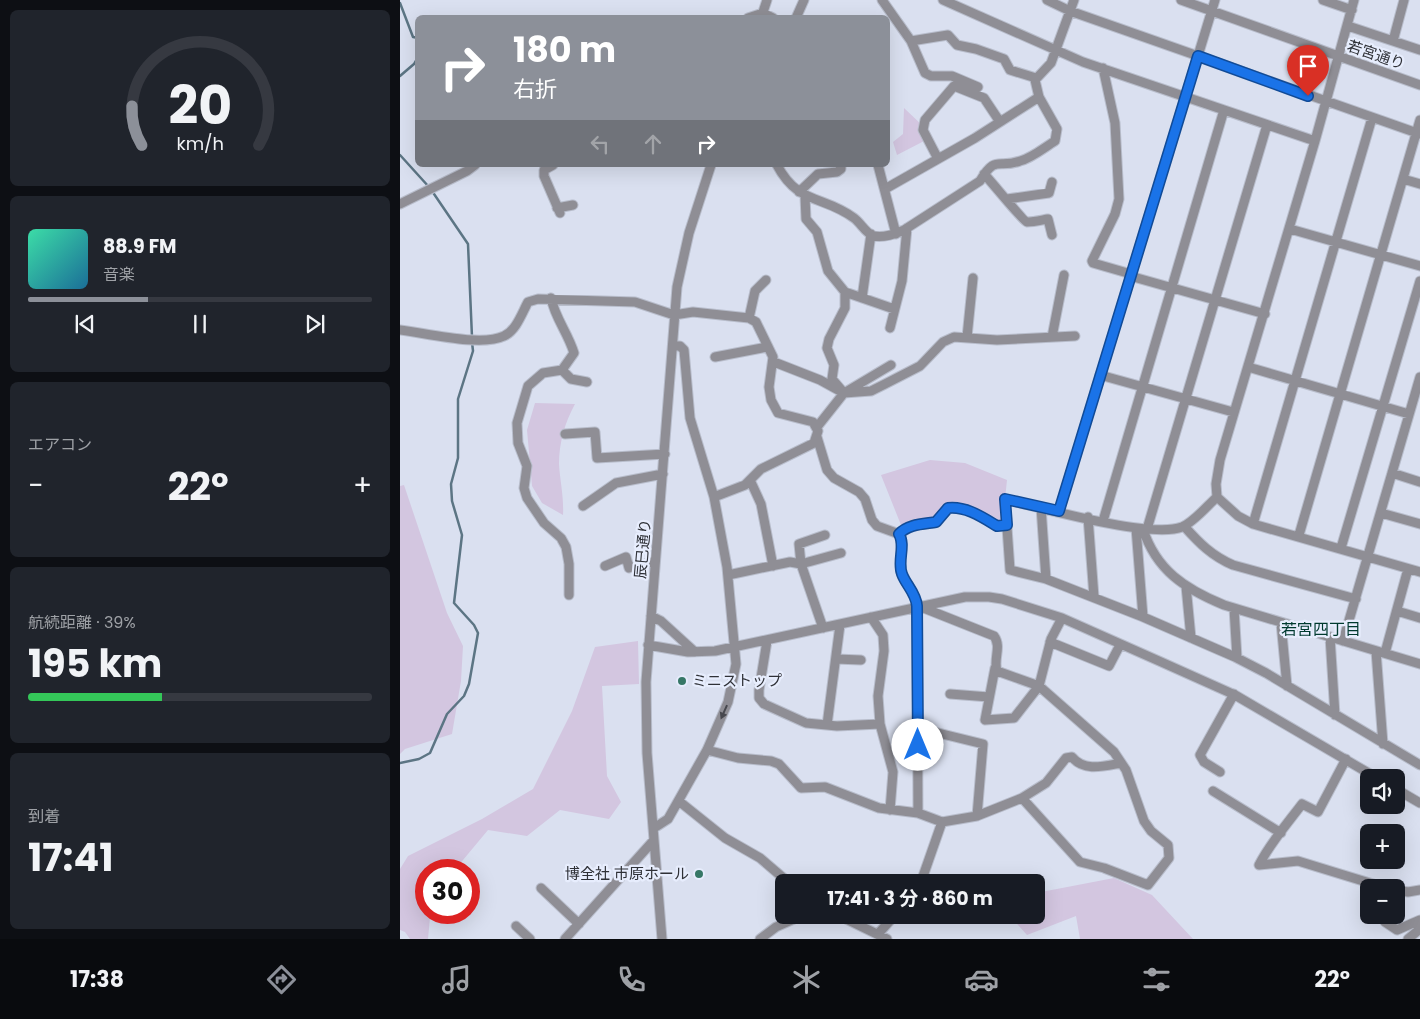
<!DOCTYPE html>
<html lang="ja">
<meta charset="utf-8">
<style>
:root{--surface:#171b24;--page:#20242c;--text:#f1f3f6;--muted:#9ea1a6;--line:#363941;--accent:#8c9099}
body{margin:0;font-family:Poppins,"Noto Sans JP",sans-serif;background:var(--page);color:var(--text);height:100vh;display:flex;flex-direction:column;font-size:19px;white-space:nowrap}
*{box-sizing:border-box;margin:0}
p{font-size:16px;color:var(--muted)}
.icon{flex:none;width:28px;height:28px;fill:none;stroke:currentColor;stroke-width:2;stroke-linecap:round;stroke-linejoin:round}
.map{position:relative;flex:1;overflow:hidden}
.drawer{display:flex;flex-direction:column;gap:10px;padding:10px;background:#0d0f14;width:400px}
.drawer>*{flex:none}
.top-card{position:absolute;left:15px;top:15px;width:475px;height:152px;border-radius:8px;box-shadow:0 5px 20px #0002;background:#8c9099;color:#fff;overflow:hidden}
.controls{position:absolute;left:960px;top:769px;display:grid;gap:10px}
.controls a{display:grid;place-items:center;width:45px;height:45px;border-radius:8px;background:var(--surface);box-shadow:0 5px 20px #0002;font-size:25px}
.speed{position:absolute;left:15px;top:859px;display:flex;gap:10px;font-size:25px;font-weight:700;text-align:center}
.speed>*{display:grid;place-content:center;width:65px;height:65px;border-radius:50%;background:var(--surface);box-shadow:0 5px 20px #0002;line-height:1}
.speed .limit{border:8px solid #d22;background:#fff;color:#111}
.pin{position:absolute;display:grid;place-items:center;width:42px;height:42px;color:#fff;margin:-51px -21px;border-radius:50% 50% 50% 0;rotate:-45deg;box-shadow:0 0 5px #0007}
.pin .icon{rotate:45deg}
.me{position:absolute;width:55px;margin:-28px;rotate:0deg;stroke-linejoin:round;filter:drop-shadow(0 0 4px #0008)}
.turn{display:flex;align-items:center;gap:18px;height:105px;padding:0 15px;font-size:22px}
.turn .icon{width:65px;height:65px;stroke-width:2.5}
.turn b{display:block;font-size:35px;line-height:42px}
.lanes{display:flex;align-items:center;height:48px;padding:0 15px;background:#0003;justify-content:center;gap:25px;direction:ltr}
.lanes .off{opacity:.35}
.big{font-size:38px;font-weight:700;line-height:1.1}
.drawer .card{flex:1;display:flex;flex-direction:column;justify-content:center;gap:8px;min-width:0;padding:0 18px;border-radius:8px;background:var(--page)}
.drawer .dial{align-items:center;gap:0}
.dial svg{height:130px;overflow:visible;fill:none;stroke:var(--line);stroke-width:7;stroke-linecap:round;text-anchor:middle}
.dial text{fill:var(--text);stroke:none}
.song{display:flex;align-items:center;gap:15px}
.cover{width:60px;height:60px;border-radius:8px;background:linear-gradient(135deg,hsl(160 70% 55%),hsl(200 70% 35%))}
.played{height:5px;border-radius:2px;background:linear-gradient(90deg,var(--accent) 35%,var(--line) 35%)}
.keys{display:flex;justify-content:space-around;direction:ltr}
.heat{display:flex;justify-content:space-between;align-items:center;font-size:28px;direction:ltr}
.charge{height:8px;border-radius:4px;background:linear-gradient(90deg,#34c759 39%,var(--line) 0)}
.trip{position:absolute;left:375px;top:874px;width:270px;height:50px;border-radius:8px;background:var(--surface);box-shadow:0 5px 20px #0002;font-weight:700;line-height:50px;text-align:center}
.tab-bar{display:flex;height:80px;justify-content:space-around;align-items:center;background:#090b0e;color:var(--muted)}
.tab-bar .icon{width:35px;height:35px}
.tab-bar .active{color:var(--accent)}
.tab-bar b{font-size:22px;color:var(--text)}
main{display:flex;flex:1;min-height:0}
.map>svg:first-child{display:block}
.green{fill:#d3c6e0}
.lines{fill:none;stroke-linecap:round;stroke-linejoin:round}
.stream{stroke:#5c7584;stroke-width:2.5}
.minor-casing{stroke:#b8bdcb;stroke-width:11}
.minor{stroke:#8f8e95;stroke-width:9}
.oneway{fill:#47484e}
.route-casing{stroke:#114b97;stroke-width:12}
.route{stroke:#1a73e8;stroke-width:9}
.poi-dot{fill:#367766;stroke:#e7edfd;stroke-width:2}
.labels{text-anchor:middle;stroke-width:4.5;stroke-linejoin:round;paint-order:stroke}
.street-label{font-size:15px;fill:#2f3137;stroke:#e7edfd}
.poi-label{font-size:15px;fill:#2f3137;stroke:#e7edfd;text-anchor:start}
.neighbourhood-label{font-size:16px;fill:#003a2f;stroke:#e7edfd}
</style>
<main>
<section class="drawer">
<div class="card dial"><svg viewBox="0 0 100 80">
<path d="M14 69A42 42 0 1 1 86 69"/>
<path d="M14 69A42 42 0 0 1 8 45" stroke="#8c9099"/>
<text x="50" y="56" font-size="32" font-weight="700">20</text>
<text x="50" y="72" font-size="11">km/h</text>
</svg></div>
<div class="card">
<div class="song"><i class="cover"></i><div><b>88.9 FM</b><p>音楽</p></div></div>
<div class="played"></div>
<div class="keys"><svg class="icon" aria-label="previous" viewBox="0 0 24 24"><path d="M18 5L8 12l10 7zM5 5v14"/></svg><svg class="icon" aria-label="pause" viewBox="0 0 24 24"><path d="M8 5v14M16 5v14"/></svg><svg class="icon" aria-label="next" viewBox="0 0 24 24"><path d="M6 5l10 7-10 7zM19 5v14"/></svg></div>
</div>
<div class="card"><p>エアコン</p>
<div class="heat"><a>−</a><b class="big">22°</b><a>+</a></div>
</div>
<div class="card"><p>航続距離 · 39%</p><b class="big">195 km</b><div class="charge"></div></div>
<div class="card"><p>到着</p><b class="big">17:41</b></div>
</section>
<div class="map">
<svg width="1020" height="939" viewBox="0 0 1020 939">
<rect width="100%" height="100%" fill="#dae0f0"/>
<path class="green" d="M504 108 523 126 528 139 497 155 493 142 503 134Z
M135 403 175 404C165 422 159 443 159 464 160 481 164 497 163 515L142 503 132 486 127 430Z
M530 460 565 463 607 480 605 499 607 525 597 526 558 507 537 522 503 530 481 475Z
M4 485 47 613 63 646 61 681 52 734 5 749 0 754V486Z
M238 641 239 684 202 686 207 776 221 802 209 819 160 810 127 836 88 830 58 866 59 870H26V912L34 913 30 917 28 939H10L5 932 0 930V869L8 856 82 819 133 789 172 711 195 647Z
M714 878 752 895 793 939H680L676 916 627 935 609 915H636V893Z"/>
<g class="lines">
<path class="stream" d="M0 3 13 37 18 38
M0 76 14 64 18 57
M0 155 29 187
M32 191 68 244 72 337
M0 763 19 759 30 753 47 714 64 696 69 684 78 633 74 625 54 603 62 535 52 501 51 484 58 458V399L73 351 72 342"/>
<g class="minor-casing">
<path id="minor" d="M482 0 511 41 525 73 531 76H552L578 87
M543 0 683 62 915 141
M647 0 670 11 1020 134
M781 0 1020 85
M923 0 952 10
M954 0 915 141 820 460 816 484 817 497 838 516 853 524 1020 572
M348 18 363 13 373 18
M361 18 367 0
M396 18 404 0
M948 26 1020 50
M511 41 548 35 557 45 576 49 604 59 610 70 636 78
M993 41 1004 0
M703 68 715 123 719 199 715 214 692 261 693 263 731 274
M537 157 523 130 525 120 554 86 584 98 600 122
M153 165 144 170V176L160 213
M377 165C398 205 423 195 454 218 461 223 466 234 474 236 483 238 496 234 504 230L580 181C596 154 598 169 620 161 632 158 645 147 655 141L657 129 639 97 635 80 651 63 674 0
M478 165 496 234
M584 174C591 181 623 221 627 222 634 222 642 220 648 219L652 235
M1003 179 1020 184
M485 189 575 138 639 97
M399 192 418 174 437 172 441 169V165
M405 196 406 219 417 232 428 271 445 292 494 309
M607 199 649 193 652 182
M0 204 67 171 75 165
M157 208 173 205
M890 229 1020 266
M730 276 865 314
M445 292V308L429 339 427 348 434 365 432 379 444 393 471 391 485 384 520 366 543 342 554 337 597 340 675 336
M151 298C155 318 168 333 174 353L162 370
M462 298 471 234
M349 318 355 291 366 280
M490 328 502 281 507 228
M0 330C26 333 81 347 104 336 116 331 122 313 128 302L138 299 235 302 274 315 293 312 349 318 356 322 373 357 369 387 371 400 378 413 413 422 418 431 414 443 361 469 345 485 314 497
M567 337 573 278
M652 337 664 275
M315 357 367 347
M374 362 420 380 440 391
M848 367 1009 414
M700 375 833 412
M417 427 444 393 491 365
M165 434 195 432 197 458 265 454
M417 437 427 470 434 478 459 492 465 499 472 520 477 526 499 534C506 546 497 561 502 574 506 585 516 593 517 606L518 813
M992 473 1020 482
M350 480 361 504 373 566
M817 497C807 506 794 522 782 527 751 539 642 508 605 499L610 570 646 579 743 617 835 657 866 673 1020 765
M183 506 216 483 263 474
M641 507 646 579
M659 511 815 0
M981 513 1020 524
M688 517 694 597
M703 521 824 110
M853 524 972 118
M784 526C799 543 812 556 833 565L956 599
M736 528 743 617
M743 529C756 570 785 589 824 605L1020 664
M747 529 867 125
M499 534 513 525 537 522 548 508C566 506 582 517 597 526L607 525
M425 535 399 544 401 564 441 553
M899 535 1020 120
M941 548 1020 281
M205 566 226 557 229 568 255 561
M328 575 390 562 401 564 423 628
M786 586 791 638
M169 595V564L166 547 161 538 144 523 127 498 124 488 127 466 118 443 117 423 128 386 143 373 162 370 171 379 187 382
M521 607 594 636C602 647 593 659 597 671L639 686 714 752 726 770 744 821 751 831 768 845 769 858 748 885 704 868 680 862 622 798
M834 608 837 658
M997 611 1020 618
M251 616 261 621 295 652
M471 617 483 635 484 651 478 696 480 724 493 772 490 810
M881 623 887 686
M930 637 935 715
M367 641 359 690V698L364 704 406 723 437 726 480 724
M943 641 1020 377
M650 642 709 666 720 645
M248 645 288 652 315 651 565 597H589L602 599 662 618 759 661 835 695 977 778
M976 651 983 744
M985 653 1008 569
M436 659 461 660
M595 668 585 720 614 718 639 686 651 639 662 618
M550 694 589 697
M427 725 440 625
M518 728 583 744 577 816
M307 750 338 758 371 761 379 764 401 788 425 787 479 808 518 813 542 822 577 816 622 798 646 783 666 758 672 757C684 772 704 766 721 763
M946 759 918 812 902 804C887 824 870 843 859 865L898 861 986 888
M820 772 804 762 800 755 834 694
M996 789 1020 803
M813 791 881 833
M280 802 325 838 360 858 388 882
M254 828 268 819 307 750 328 702 336 664 327 567 314 497 290 418 284 350 280 346H273
M521 882 542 822
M141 888 179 924
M996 890 1008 892 1020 890
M438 915 487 939
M985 922 997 930 1020 920
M116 926 130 939
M478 934 495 915
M165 939 254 840
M262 939 247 753 246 682 277 287 289 233 311 165
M360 939 376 927 403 915
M1008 939 1020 929"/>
</g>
<use href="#minor" class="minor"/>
</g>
<defs><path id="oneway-solid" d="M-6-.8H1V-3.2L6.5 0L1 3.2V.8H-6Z" transform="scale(1.25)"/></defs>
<use class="oneway" href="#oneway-solid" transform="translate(324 712) rotate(114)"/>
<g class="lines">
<g class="route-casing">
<path id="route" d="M518 745 517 606C516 593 506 585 502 574 497 561 506 546 499 534 508 524 524 524 536 522L548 508C566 506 582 517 597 526L607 525 605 499 659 511 798 56 908 96"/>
</g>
<use href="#route" class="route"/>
</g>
<g class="poi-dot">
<circle cx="282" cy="681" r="5"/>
<circle cx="299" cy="874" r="5"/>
</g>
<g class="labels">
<g class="street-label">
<text transform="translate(976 55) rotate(19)" y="5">若宮通り</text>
<text transform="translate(243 549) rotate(-85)" y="5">辰巳通り</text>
</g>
<g class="poi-label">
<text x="292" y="686">ミニストップ</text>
<text x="289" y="879" text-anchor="end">博全社 市原ホール</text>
</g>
<g class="neighbourhood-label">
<text x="921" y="635">若宮四丁目</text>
</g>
</g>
</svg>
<div class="controls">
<a><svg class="icon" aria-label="sound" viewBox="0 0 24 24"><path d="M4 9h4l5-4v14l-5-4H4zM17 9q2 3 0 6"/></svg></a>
<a>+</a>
<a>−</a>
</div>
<div class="speed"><div class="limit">30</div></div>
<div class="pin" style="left:908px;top:96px;background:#d93025"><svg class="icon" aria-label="arrive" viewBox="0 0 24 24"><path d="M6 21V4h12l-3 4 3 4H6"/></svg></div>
<svg class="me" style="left:518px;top:745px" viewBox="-20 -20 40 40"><circle r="19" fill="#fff"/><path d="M0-13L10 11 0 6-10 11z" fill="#1a73e8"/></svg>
<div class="trip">17:41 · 3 分 · 860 m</div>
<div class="top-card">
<div class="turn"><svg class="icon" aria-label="right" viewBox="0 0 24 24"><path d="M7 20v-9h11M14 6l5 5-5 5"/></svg><div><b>180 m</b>右折</div></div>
<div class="lanes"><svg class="icon off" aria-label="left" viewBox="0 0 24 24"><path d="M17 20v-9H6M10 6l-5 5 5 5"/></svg><svg class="icon off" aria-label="ahead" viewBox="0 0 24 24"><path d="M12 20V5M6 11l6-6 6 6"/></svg><svg class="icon" aria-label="right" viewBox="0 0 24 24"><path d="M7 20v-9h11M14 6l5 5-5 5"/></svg></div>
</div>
</div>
</main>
<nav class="tab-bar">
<b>17:38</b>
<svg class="icon active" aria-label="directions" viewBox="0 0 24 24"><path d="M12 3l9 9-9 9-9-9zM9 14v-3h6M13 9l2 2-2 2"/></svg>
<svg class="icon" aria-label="music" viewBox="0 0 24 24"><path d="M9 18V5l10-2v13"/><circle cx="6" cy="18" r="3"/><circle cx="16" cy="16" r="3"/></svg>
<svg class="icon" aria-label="phone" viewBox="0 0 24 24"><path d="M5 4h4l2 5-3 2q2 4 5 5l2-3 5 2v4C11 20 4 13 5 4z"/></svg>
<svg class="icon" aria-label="climate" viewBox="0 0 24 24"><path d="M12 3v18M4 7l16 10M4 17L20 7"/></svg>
<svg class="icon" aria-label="car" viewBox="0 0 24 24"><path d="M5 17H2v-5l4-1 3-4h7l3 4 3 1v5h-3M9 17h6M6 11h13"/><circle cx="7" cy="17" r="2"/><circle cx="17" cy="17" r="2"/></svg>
<svg class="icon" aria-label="filters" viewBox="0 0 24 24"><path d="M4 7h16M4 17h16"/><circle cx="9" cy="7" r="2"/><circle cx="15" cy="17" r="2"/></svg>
<b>22°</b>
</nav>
